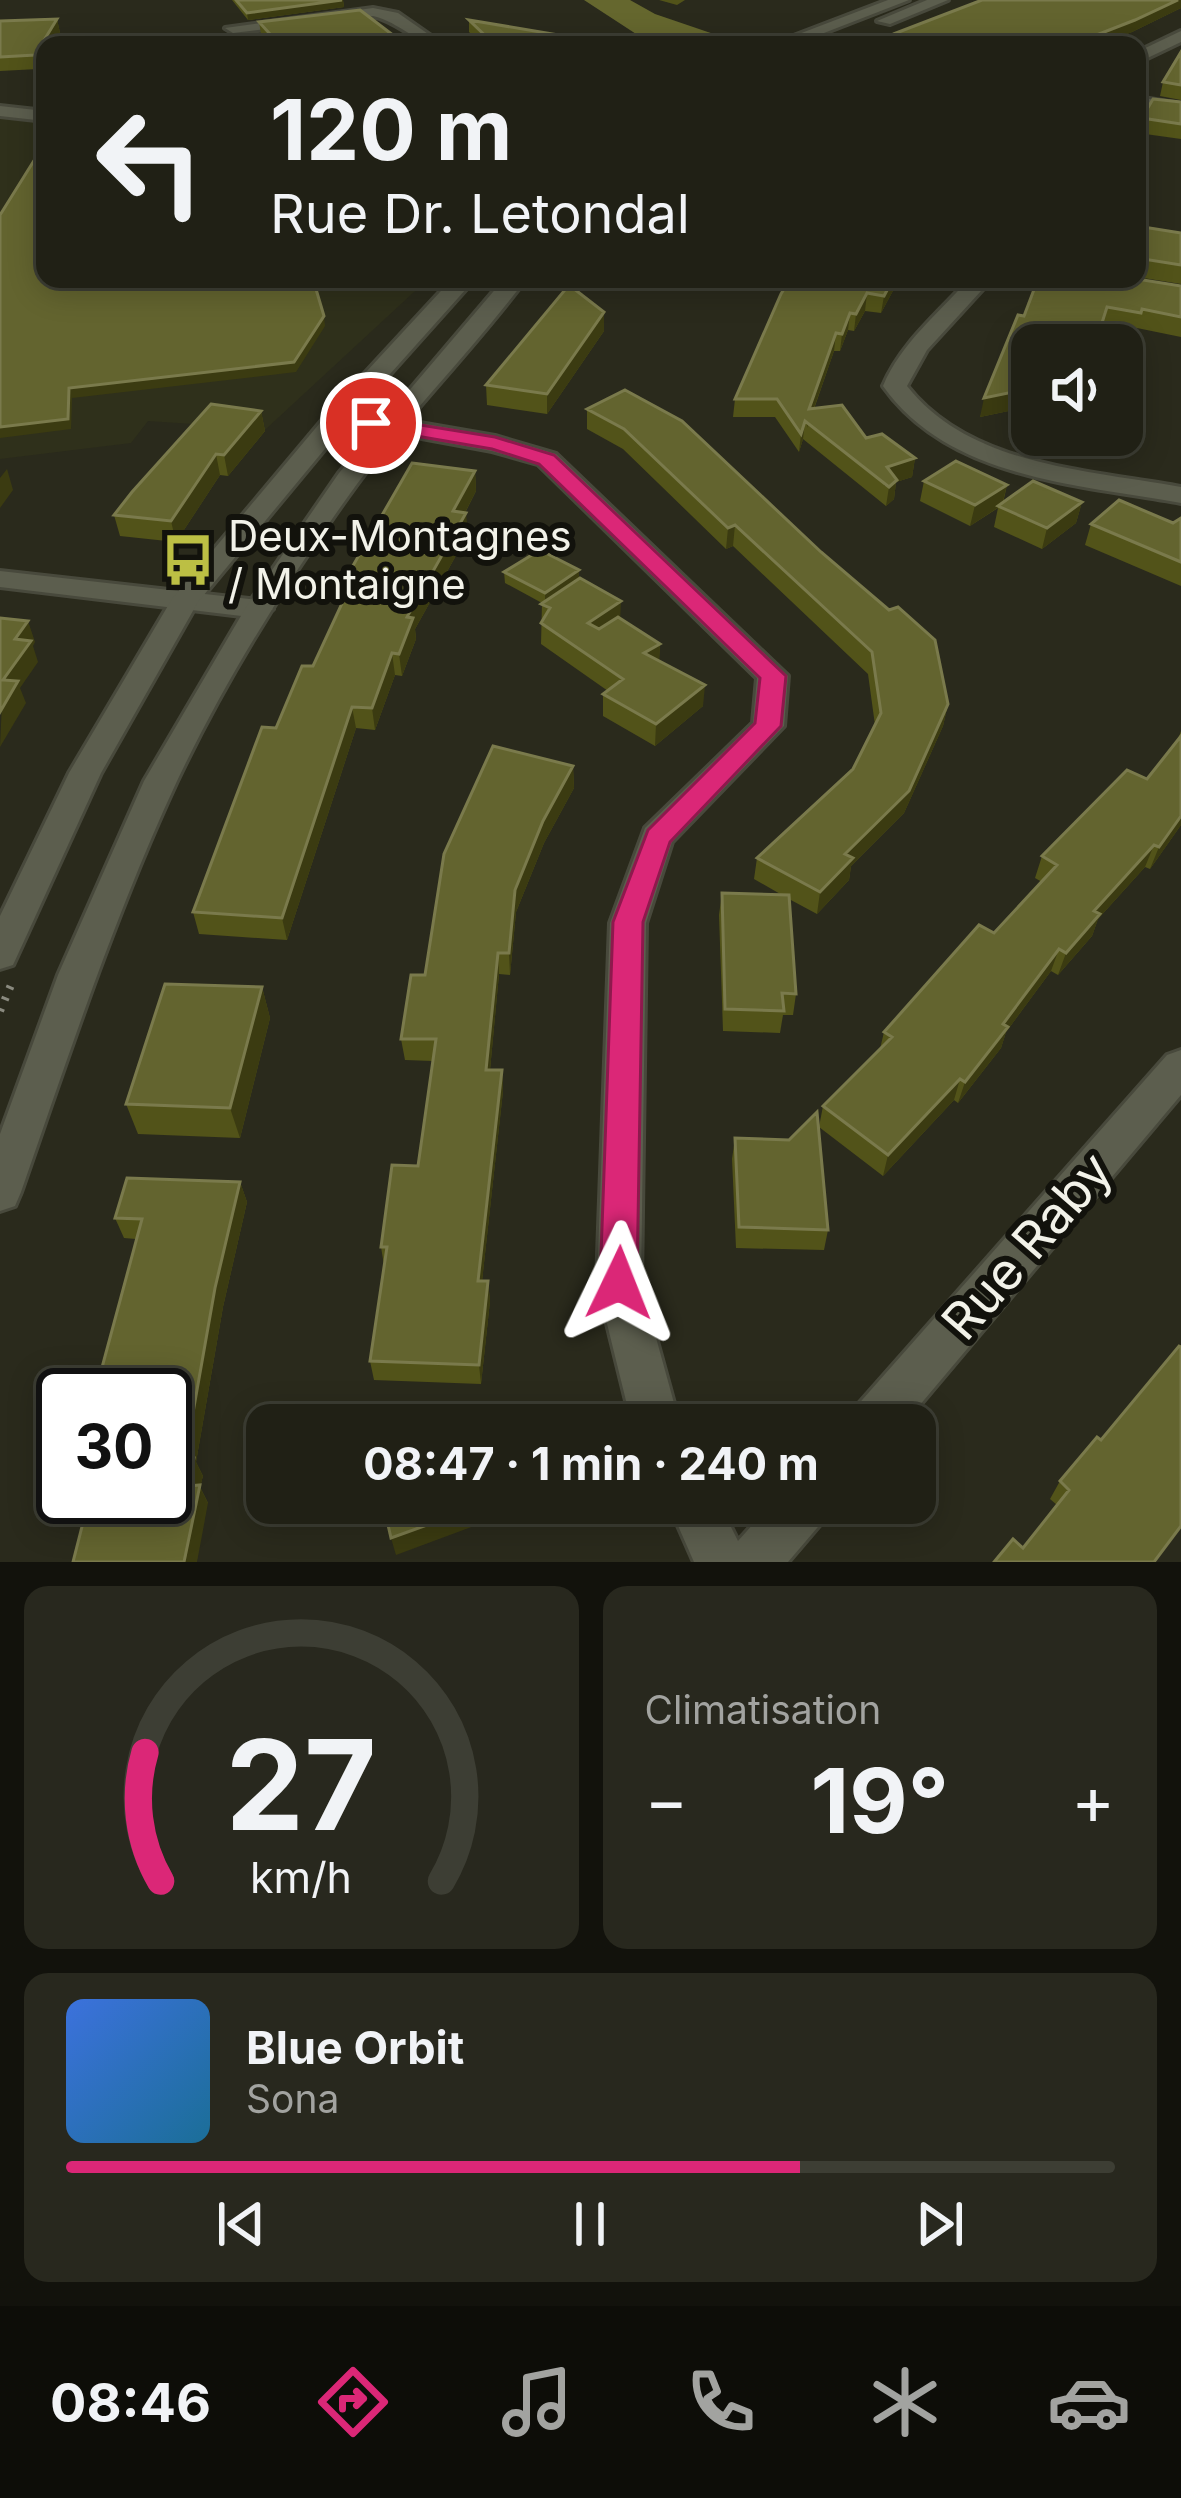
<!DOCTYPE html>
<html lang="fr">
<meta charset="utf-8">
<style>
:root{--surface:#202015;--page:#28281e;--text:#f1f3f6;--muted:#a2a3a0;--line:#3d3e34;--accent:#db2777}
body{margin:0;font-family:Inter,sans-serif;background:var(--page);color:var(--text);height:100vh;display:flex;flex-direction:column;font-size:45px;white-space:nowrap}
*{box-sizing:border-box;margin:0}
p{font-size:39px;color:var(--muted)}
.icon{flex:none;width:66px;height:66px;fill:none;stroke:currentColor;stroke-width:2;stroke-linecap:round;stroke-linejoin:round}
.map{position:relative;height:1562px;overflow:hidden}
.side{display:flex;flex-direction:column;gap:24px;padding:24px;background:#12120c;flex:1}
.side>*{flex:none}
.guide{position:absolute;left:36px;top:36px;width:1110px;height:252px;border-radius:24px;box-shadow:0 6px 30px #0003,0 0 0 3px var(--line);background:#202015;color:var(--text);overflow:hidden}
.buttons{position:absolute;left:1011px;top:324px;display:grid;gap:24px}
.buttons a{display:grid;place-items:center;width:132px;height:132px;border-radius:24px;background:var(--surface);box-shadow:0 6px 30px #0003,0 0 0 3px var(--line);font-size:60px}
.speed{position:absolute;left:36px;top:1368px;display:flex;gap:24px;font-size:60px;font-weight:700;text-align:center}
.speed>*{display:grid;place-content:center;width:156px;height:156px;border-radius:50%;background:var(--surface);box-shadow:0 6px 30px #0003,0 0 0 3px var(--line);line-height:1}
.speed .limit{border:6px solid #111;border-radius:18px;background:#fff;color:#111}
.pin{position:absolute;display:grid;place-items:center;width:102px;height:102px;color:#fff;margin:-51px;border:6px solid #fff;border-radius:50%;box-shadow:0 3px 12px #0007}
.me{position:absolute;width:132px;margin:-66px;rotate:2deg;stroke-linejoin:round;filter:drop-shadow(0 0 9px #0008)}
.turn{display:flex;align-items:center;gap:42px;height:252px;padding:0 36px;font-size:54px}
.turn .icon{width:156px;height:156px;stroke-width:2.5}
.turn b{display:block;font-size:84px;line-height:102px}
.big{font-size:90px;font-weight:700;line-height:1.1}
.side .widget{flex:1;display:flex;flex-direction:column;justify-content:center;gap:18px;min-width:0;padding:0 42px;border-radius:24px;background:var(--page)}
.side .dial{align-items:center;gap:0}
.dial svg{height:312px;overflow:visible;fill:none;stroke:var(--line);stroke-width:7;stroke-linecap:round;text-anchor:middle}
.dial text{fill:var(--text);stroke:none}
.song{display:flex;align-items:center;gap:36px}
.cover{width:144px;height:144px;border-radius:18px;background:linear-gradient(135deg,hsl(220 70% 55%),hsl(200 70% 35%))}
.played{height:12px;border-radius:6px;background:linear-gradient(90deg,var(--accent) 70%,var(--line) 70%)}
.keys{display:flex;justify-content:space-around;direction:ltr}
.heat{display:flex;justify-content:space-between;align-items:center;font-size:66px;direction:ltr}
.side .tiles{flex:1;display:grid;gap:24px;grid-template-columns:1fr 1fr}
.widget:last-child{grid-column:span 2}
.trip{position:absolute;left:246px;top:1404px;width:690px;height:120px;border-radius:24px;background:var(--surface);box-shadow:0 6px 30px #0003,0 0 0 3px var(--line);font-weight:700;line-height:120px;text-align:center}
.menu{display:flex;height:192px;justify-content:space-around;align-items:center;background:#0d0d08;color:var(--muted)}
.menu .icon{width:84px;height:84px}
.menu .selected{color:var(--accent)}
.menu b{font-size:54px;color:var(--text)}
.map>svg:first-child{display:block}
.built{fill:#2f301b}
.water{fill:#65672e}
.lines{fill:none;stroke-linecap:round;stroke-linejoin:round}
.minor-casing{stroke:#48493c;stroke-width:6}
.tertiary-casing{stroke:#48493c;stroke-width:6}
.path{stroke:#8a8a7f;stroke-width:8;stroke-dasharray:3 9;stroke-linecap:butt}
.minor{fill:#5c5e4e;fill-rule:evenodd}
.tertiary{fill:#5c5e4e;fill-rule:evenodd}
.wall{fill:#525319}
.shaded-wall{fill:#3b3b11}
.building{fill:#63642f;stroke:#7a7a4c;stroke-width:3}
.route{fill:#db2777;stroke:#8e194d;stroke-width:3}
.labels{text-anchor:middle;stroke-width:12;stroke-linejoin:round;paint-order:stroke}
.poi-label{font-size:42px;fill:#f2f2e9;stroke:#12120c;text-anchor:start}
.near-street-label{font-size:51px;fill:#f2f2e9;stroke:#12120c}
</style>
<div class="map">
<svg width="1181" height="1562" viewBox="0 0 1181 1562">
<rect width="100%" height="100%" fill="#2a2a1c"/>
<path class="built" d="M0 118 45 123V279H428L266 429 148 421 131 443 0 459Z"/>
<path class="water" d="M584 0H630L655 14 746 45H653Z"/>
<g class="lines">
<g class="minor-casing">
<path id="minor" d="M373 8 398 13 444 45C416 45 400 22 373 16L233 33 225 28Z
M1181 31V42L1137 63V52Z
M1137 97 1181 104V114L1137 107Z
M0 106 45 111V121L0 116Z
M969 279H992L927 350 907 386C970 466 1087 470 1181 487V503C1077 484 949 479 883 386 901 343 939 313 969 279Z
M339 409 495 436 556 454 788 676 784 726 672 842 646 923 641 1283 680 1425H632L597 1283 610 923 645 828 753 723 757 678 538 464 492 451 330 421 327 416Z
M0 571 259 600 273 609 259 618 0 587Z
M1181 1050V1095L903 1425H848L855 1408 1167 1055Z
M668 1503H719L738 1541 772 1503H830L823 1521 788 1562H694Z"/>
</g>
<g class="tertiary-casing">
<path id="tertiary" d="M888 0H909L793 45H770Z
M927 0H948L890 24 877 21Z
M452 279H475L348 421 198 602 101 773 13 965 0 969V916L69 773 172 599 330 411Z
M504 279H526C473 350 409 413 357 484 290 576 226 678 177 781 115 914 69 1054 21 1192L15 1206 0 1211V1134L58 975 144 781 245 609 339 473Z"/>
</g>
<path class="path" d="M0 1011 11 985"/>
<use href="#minor" class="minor"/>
<use href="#tertiary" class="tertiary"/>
</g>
<path class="wall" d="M232 0H343L344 7 248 20Z
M659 0H685L677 5Z
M1181 0V8L1132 32 1098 45 895 44 896 33Z
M57 19 60 33 45 45V58L38 69 0 71V21Z
M469 20 618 45H483L469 32Z
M259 22 406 45H270L261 34Z
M1181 52V100L1160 96 1163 82Z
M1181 102V139L1138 133 1142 118Z
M1137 226 1181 233V284L1137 277Z
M571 279H620L612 289 571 281Z
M790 279H916L911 290 895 287 881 313 865 311 854 331 848 330 840 351H834L814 409 866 438 915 458 912 477 896 482 894 499 886 506 803 439 799 452 775 417H733L735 399Z
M1181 286V337L1137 328 1136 332 1102 326 1032 345V406L980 417 1024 316Z
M604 312V331L547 414 487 405 486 385Z
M625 390 948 704 943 726 904 813 851 866 849 880 817 914 789 899 796 994 793 1015H783L780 1033 723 1031 719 915 722 893 782 895 754 879 757 858 853 769 875 725 868 674 733 546 726 549 623 449 587 429V409Z
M261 411 265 431 228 476 220 475 176 542 120 536 114 515Z
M475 471 476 491 465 513 468 534 415 629 416 639 402 676 395 675 375 730 356 728 287 940 199 934 193 912 276 728 313 666 345 596 343 583Z
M924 481 1007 485 1003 503 1082 502 1076 523 1042 549 994 527 998 508 970 526 920 501Z
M1181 518V586L1085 545 1091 524 1173 523Z
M579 570V580L620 619 660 644 659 660 703 706 655 746 603 716V694L608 691 541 644 542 603 505 583 504 572Z
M1181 731V825L1150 869 1145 867 1098 919 1092 936 1058 975 1051 971 1006 1032 1001 1048 958 1103 954 1100 883 1176 819 1127 823 1106 880 1049 884 1032 994 933 1042 882 1035 878 1042 856 1147 779 1178 739Z
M573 766 574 788 544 843 516 912 510 975 499 974 490 1070H502L503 1091 482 1281H488L490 1301 481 1384 374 1380 370 1361 384 1265 381 1247 418 1166 433 1061 405 1060 401 1039 425 975Z
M262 987 270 1018 240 1138 138 1134 126 1104Z
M735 1138 828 1230 824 1250 736 1248 732 1159Z
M240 1182 247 1202 223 1307 196 1462 203 1476 200 1487 208 1503 83 1520H74L62 1503 100 1375 136 1239 124 1238 115 1218Z
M1179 1346 1057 1505 1050 1499 1060 1481 1101 1440Z"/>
<path class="shaded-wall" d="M343 0 344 7 248 20 247 13Z
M1178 0H1181V8L1132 32 1098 45H1071Z
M57 19 60 33 53 45H45V58L38 69 35 55Z
M893 279H896L895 287 881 313 884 296Z
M867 293 865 311 854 331 856 314Z
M604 312V331L547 414V394Z
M850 313 848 330 840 351 842 334Z
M324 316 325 326 296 372 72 398 71 429 0 438V427L69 388Z
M836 333 834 351 807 428 809 409Z
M1032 388V406L980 417 984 398Z
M261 411 265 431 228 476 224 455Z
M805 421 803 439 799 452 801 434Z
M216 454 220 475 176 542 171 521Z
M915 458 912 477 896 482 894 499 886 506 889 487 894 483 884 486 887 467Z
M7 469 13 490 0 508V478Z
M475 471 476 491 455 532 453 511Z
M1007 485 1002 505 970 526 975 505Z
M1082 502 1076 523 1042 549 1047 528Z
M466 513 468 534 415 629 416 639 402 676 399 654 407 617Z
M735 525 733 546 726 549 728 528Z
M579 570V580L545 604V593Z
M621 601 620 622 588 644V623Z
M28 621 35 642 33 646 38 662 20 688 26 703 0 747 3 680 15 639Z
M660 644 659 665 644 653Z
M392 653 395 675 375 730 372 708Z
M705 685 703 706 655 746 656 724Z
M948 704 943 726 904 813 851 866 849 880 817 914 820 892Z
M352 707 356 728 287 940 282 918Z
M573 766 574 788 544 843 516 912 510 975 509 953 515 890 543 821Z
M1181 816V825L1150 869 1159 847Z
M1154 845 1145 867 1098 919 1092 936 1058 975 1066 953 1094 911Z
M1059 949 1051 971 1006 1032 1001 1048 958 1103 965 1082 1003 1024Z
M498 953 499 974 488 1091 486 1070Z
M262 987 270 1018 240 1138 230 1108Z
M502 1070 503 1091 480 1300 478 1281Z
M960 1079 954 1100 883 1176 888 1155Z
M240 1182 247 1202 223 1307 196 1462 203 1476 200 1487 208 1503 197 1562H184L188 1486 185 1458 215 1288Z
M488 1281 490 1301 481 1384 479 1365Z
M488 1503H508L509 1513 396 1555 391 1538Z"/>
<path class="building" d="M236 0H342L247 13Z
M982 0H1178L1135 20 1071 45H920L896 33Z
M360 10 406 45H280L259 22Z
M57 19 35 55 0 57V21Z
M469 20 618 45H495Z
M1181 52V85L1163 82Z
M1153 99 1181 102V124L1142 118Z
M45 143V279H313L324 316 294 362 69 388 68 419 0 427V215Z
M1137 226 1181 233V265L1137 258Z
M790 279H893L884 296 867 293 856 314 850 313 842 334 836 333 809 409 842 405 866 438 882 434 915 458 887 467 897 480 889 487 805 421 801 434 777 399H735L781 294Z
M1038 279H1137L1181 286V317L1142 309 1141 313 1107 307 1095 345H1032V388L984 398 1018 315 1024 316Z
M569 285 604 312 547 394 486 385Z
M625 390 682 421 821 552 889 610 898 607 935 640 948 704 909 791 845 854 853 858 820 892 757 858 853 769 881 713 872 652 735 525 728 528 624 429 587 409Z
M211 404 261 411 224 455 216 454 171 521 114 515 132 492Z
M956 461 1007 485 975 505 924 481Z
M412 463 475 471 453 511 466 513 407 617 413 618 399 654 392 653 372 708 352 707 282 918 193 912 262 727 276 728 302 666H313L351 584 343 583Z
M1033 481 1082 502 1047 528 998 506Z
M1119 500 1173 523 1181 518V562L1091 524Z
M540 550 579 570 545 593 504 572Z
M580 578 621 601 588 623 599 629 618 617 660 644 644 653 705 685 656 724 603 694 623 679 541 623 550 608 541 604Z
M0 618 28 621 15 639 31 641 3 680 18 681 0 712Z
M1181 736V816L1159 847 1154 845 1094 911 1100 914 1066 953 1059 949 1003 1024 1008 1027 965 1082 960 1079 888 1155 823 1106 892 1037 884 1032 979 925 994 933 1057 865 1042 856 1127 770 1147 779Z
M493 746 573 766 543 821 515 890 509 953H498L486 1070H502L478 1281H488L479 1365 370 1361 387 1247H381L392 1165 418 1166 436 1039H401L411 975H425L444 854Z
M722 893 789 895 796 994 782 993 784 1011 725 1009Z
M165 984 262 987 230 1108 126 1104Z
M817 1112 828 1230 739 1227 735 1138 789 1140Z
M127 1178 240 1182 215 1288 185 1458H194L188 1486 200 1485 184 1562H73L88 1503H62L64 1497H165V1395H70L74 1375H100L142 1219 115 1218Z
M1179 1346 1181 1347V1526L1154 1562H994L1013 1539 1023 1548 1069 1490 1060 1481 1097 1437 1101 1440Z
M483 1412 487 1425H447Z
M383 1503H488L391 1538Z"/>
<path class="route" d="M371 417 495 437 554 455 786 676 781 726 670 842 643 922 637 1283 632 1296 619 1301 606 1296 600 1283 613 922 648 830 755 723 760 678 539 464 492 449 364 427 361 423Z"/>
<defs>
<g id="bus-bare" transform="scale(4.14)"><path d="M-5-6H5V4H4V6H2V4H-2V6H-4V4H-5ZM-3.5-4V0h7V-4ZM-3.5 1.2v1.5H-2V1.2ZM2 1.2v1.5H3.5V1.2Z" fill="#bcbf44" stroke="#12120c" stroke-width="2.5" paint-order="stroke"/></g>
</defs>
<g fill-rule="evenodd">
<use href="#bus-bare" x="188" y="560"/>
</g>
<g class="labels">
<g class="poi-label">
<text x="228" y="551">Deux-Montagnes<tspan x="228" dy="48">/ Montaigne</tspan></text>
</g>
<g class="near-street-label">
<text transform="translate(1027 1246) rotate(-49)" y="18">Rue Raby</text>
</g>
</g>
</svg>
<div class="buttons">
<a><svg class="icon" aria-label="sound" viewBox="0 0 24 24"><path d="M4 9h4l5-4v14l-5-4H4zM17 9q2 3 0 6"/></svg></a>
</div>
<div class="speed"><div class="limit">30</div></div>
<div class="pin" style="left:371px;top:423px;background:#d93025"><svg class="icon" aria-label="arrive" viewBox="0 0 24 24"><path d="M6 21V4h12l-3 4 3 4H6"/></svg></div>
<svg class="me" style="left:619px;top:1283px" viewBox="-20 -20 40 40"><path d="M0-17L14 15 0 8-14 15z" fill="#db2777" stroke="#fff" stroke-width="4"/></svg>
<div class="trip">08:47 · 1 min · 240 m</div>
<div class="guide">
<div class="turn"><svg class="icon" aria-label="left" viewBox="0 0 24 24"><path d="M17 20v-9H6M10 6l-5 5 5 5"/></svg><div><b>120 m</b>Rue Dr. Letondal</div></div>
</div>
</div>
<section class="side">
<div class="tiles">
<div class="widget dial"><svg viewBox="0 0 100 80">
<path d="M14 69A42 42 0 1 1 86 69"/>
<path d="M14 69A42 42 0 0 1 10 36" stroke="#db2777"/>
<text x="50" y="56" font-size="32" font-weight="700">27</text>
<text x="50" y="72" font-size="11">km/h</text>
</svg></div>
<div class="widget"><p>Climatisation</p>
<div class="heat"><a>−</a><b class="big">19°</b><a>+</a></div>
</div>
<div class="widget">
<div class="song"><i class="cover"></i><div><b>Blue Orbit</b><p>Sona</p></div></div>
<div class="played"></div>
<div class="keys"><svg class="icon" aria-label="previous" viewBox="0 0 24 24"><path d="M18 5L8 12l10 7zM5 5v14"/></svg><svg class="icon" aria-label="pause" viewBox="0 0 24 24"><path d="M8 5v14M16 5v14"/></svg><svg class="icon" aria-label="next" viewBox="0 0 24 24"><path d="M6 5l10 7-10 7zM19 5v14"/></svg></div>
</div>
</div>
</section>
<nav class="menu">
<b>08:46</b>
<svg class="icon selected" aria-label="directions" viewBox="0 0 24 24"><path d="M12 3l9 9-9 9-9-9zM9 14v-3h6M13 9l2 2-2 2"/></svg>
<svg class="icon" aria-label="music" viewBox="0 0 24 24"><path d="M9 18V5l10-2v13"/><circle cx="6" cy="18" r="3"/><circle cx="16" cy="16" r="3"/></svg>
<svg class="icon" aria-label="phone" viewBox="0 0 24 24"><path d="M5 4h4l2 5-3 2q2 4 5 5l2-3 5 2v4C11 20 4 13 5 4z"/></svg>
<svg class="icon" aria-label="climate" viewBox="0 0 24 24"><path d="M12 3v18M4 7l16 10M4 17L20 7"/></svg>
<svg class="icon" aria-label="car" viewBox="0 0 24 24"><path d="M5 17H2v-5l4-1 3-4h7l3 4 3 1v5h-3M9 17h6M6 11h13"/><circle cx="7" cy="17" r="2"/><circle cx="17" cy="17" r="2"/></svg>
</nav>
